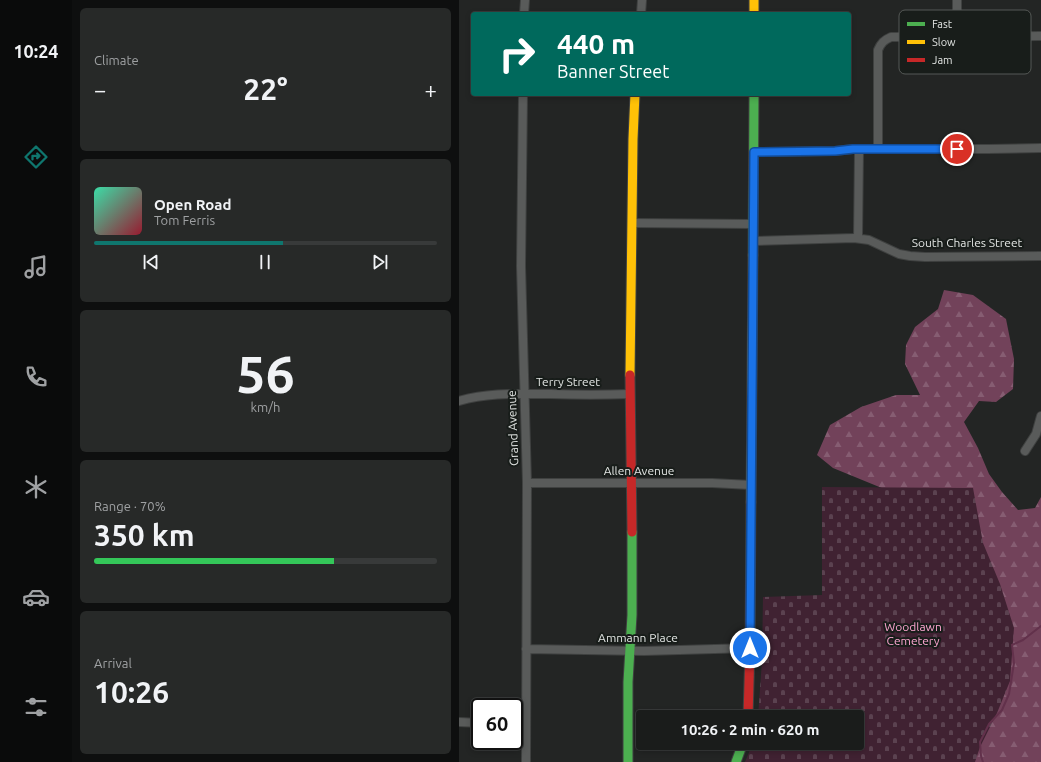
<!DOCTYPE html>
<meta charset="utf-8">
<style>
:root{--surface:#1a1c1b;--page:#272928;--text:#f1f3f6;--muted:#9fa1a3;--line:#383a3a;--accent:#0f766e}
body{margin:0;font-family:Ubuntu,sans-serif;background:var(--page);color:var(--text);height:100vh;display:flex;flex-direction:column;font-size:15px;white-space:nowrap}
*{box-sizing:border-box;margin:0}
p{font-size:13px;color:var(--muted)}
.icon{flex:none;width:22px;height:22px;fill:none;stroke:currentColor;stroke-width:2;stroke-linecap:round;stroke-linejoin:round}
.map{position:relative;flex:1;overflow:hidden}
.side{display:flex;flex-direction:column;gap:8px;padding:8px;background:#0e0f0f;width:387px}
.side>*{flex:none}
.guide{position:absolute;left:12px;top:12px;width:380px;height:84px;border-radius:4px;box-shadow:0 2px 6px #0003,0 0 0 1px var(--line);background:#00695c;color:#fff;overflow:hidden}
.speed{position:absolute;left:12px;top:698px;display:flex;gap:8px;font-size:20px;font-weight:700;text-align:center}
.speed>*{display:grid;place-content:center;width:52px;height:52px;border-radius:50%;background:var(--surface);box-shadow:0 2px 6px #0003,0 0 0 1px var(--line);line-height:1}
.speed .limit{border:2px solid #111;border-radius:6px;background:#fff;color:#111}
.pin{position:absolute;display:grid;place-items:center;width:34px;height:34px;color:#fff;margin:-17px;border:2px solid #fff;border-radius:50%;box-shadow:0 1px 4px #0007}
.me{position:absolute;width:44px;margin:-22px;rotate:0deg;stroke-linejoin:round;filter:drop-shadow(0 0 3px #0008)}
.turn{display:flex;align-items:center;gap:14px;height:84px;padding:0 20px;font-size:18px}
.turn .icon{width:52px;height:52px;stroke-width:2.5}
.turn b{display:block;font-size:28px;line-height:34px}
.big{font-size:30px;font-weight:700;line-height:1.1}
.side .tile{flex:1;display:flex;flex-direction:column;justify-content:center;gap:6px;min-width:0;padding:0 14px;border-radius:6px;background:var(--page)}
.side .dial{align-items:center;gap:0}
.dial b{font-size:52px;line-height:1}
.song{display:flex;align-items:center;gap:12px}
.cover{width:48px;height:48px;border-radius:6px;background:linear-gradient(135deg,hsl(160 70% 55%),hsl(350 70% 35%))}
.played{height:4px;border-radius:2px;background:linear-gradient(90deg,var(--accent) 55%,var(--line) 55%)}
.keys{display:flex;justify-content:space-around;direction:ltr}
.heat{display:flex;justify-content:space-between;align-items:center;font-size:22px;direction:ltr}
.charge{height:6px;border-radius:3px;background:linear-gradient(90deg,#34c759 70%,var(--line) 0)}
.trip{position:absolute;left:177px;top:710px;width:228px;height:40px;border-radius:4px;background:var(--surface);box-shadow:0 2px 6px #0003,0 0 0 1px var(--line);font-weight:700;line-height:40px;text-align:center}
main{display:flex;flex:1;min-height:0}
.dock{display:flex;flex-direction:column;width:72px;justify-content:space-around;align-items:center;background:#0a0b0b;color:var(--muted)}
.dock .icon{width:28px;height:28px}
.dock .selected{color:var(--accent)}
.dock b{font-size:18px;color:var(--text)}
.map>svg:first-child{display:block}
.forest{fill:url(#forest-firs)}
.cemetery{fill:url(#cemetery-stones)}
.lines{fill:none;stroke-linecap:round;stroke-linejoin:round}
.stream{stroke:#62314b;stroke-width:2}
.street-casing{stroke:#3f4140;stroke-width:10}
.fast-casing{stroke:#3f4140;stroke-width:11}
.slow-casing{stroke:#3f4140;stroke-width:11}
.jam-casing{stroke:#3f4140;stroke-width:11}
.street{stroke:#595b5a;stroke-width:8}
.fast{stroke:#4caf50;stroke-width:9}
.slow{stroke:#ffc107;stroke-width:9}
.jam{stroke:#c62828;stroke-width:9}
.route-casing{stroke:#114b97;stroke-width:10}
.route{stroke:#1a73e8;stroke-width:7}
.labels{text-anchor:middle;stroke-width:4;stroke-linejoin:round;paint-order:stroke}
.street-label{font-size:12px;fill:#e2e5e3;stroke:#181d1a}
.park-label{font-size:12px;fill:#fea7d2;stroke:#181d1a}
.key{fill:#181d1a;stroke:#555956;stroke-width:1}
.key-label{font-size:11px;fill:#e2e5e3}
</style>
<main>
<nav class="dock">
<b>10:24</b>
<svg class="icon selected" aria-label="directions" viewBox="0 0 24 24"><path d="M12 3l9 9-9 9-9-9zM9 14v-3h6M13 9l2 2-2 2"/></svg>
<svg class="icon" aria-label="music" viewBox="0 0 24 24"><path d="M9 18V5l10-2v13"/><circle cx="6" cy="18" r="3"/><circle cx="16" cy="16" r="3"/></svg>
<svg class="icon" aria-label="phone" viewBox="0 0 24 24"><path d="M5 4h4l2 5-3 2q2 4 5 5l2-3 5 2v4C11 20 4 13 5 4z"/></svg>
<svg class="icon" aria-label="climate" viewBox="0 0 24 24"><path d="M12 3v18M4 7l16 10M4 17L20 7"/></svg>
<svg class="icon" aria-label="car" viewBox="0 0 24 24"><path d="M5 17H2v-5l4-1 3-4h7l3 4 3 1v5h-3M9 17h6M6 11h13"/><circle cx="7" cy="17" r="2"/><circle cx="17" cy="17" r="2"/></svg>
<svg class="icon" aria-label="filters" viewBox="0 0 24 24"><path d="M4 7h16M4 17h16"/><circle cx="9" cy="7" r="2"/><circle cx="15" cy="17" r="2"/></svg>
</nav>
<section class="side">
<div class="tile"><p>Climate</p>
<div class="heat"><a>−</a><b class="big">22°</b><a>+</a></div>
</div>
<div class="tile">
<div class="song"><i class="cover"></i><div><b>Open Road</b><p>Tom Ferris</p></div></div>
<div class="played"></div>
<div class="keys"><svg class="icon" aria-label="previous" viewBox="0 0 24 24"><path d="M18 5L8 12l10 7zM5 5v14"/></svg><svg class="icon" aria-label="pause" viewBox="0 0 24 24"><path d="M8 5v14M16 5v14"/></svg><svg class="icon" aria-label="next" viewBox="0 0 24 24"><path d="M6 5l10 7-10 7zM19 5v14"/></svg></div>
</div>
<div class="tile dial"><b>56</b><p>km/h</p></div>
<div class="tile"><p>Range · 70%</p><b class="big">350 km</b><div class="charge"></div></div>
<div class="tile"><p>Arrival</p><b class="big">10:26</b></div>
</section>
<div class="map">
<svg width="582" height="762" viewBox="0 0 582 762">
<defs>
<pattern id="forest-firs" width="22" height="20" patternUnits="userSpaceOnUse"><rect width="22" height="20" fill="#72425a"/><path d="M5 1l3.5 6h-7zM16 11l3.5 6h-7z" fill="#865d72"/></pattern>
<pattern id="cemetery-stones" width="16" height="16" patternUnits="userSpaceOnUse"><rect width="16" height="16" fill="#402232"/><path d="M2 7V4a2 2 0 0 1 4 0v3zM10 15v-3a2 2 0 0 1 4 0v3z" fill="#5b4250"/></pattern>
</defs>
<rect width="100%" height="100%" fill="#232524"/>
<path class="forest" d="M485 290 514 295 547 319 555 359 554 389 537 402 520 401 505 422 519 448 530 474 543 492 559 510 576 508 582 497V762H494L435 493 374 468 358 455 371 425 402 407 437 395H461L446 364 447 345 456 327 479 309Z"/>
<path class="cemetery" d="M363 487 514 488 524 543 541 584 555 628 551 681 538 713 521 747 516 762H286L294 743H398V717H299L303 661 304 597 363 595Z"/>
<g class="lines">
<path class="stream" d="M524 762 522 756 521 742 530 724 543 710 550 694 555 663 553 645 564 640 582 626"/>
<g class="street-casing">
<path id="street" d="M65 14 66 0
M182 14 183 0
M498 37V0
M64 94 62 266 68 483 67 762
M419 149V50C422 43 425 40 432 37L582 36
M295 152 376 151 394 149H529L582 148
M173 223 294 224
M399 238 400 149
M294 241 395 238 410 240 440 254 451 256 466 257 582 256
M0 401C30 392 61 394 91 394 118 395 145 395 171 394
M566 451 577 434 582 416
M68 483H253L292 485
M67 649 185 651 291 648
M0 722 21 723
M55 723H67"/>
</g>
<g class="fast-casing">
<path id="fast" d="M294 255 295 94
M169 762V682L173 615V532
M277 762 284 743"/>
</g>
<g class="slow-casing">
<path id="slow" d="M295 0V14
M171 375 174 139 176 94
M292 502 294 255"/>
</g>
<g class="jam-casing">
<path id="jam" d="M171 375 173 532
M289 717 291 648 292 502"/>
</g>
<use href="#street" class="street"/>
<use href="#fast" class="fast"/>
<use href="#slow" class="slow"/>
<use href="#jam" class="jam"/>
</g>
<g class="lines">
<g class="route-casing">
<path id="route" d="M291 648 295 152 376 151 394 149H498"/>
</g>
<use href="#route" class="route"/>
</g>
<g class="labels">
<g class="street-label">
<text x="508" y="247">South Charles Street</text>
<text x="109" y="386">Terry Street</text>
<text transform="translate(54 428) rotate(-92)" y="4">Grand Avenue</text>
<text x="180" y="475">Allen Avenue</text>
<text x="179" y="642">Ammann Place</text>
</g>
<g class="park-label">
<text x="454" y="631">Woodlawn<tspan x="454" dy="14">Cemetery</tspan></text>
</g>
</g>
<rect x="440" y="10" width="132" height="64" rx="6" class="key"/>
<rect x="448" y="22" width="18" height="4" fill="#4caf50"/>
<rect x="448" y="40" width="18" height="4" fill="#ffc107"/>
<rect x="448" y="58" width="18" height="4" fill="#c62828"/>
<g class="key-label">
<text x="473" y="28">Fast</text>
<text x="473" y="46">Slow</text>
<text x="473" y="64">Jam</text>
</g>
</svg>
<div class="speed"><div class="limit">60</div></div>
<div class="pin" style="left:498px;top:149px;background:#d93025"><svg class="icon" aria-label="arrive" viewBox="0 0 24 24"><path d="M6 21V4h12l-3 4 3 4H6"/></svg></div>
<svg class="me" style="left:291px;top:648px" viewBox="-20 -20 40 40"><circle r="17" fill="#1a73e8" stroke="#fff" stroke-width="3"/><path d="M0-11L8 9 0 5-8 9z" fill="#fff"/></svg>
<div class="trip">10:26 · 2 min · 620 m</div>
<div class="guide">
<div class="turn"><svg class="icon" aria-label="right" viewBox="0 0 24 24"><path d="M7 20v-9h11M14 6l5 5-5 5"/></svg><div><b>440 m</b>Banner Street</div></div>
</div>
</div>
</main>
